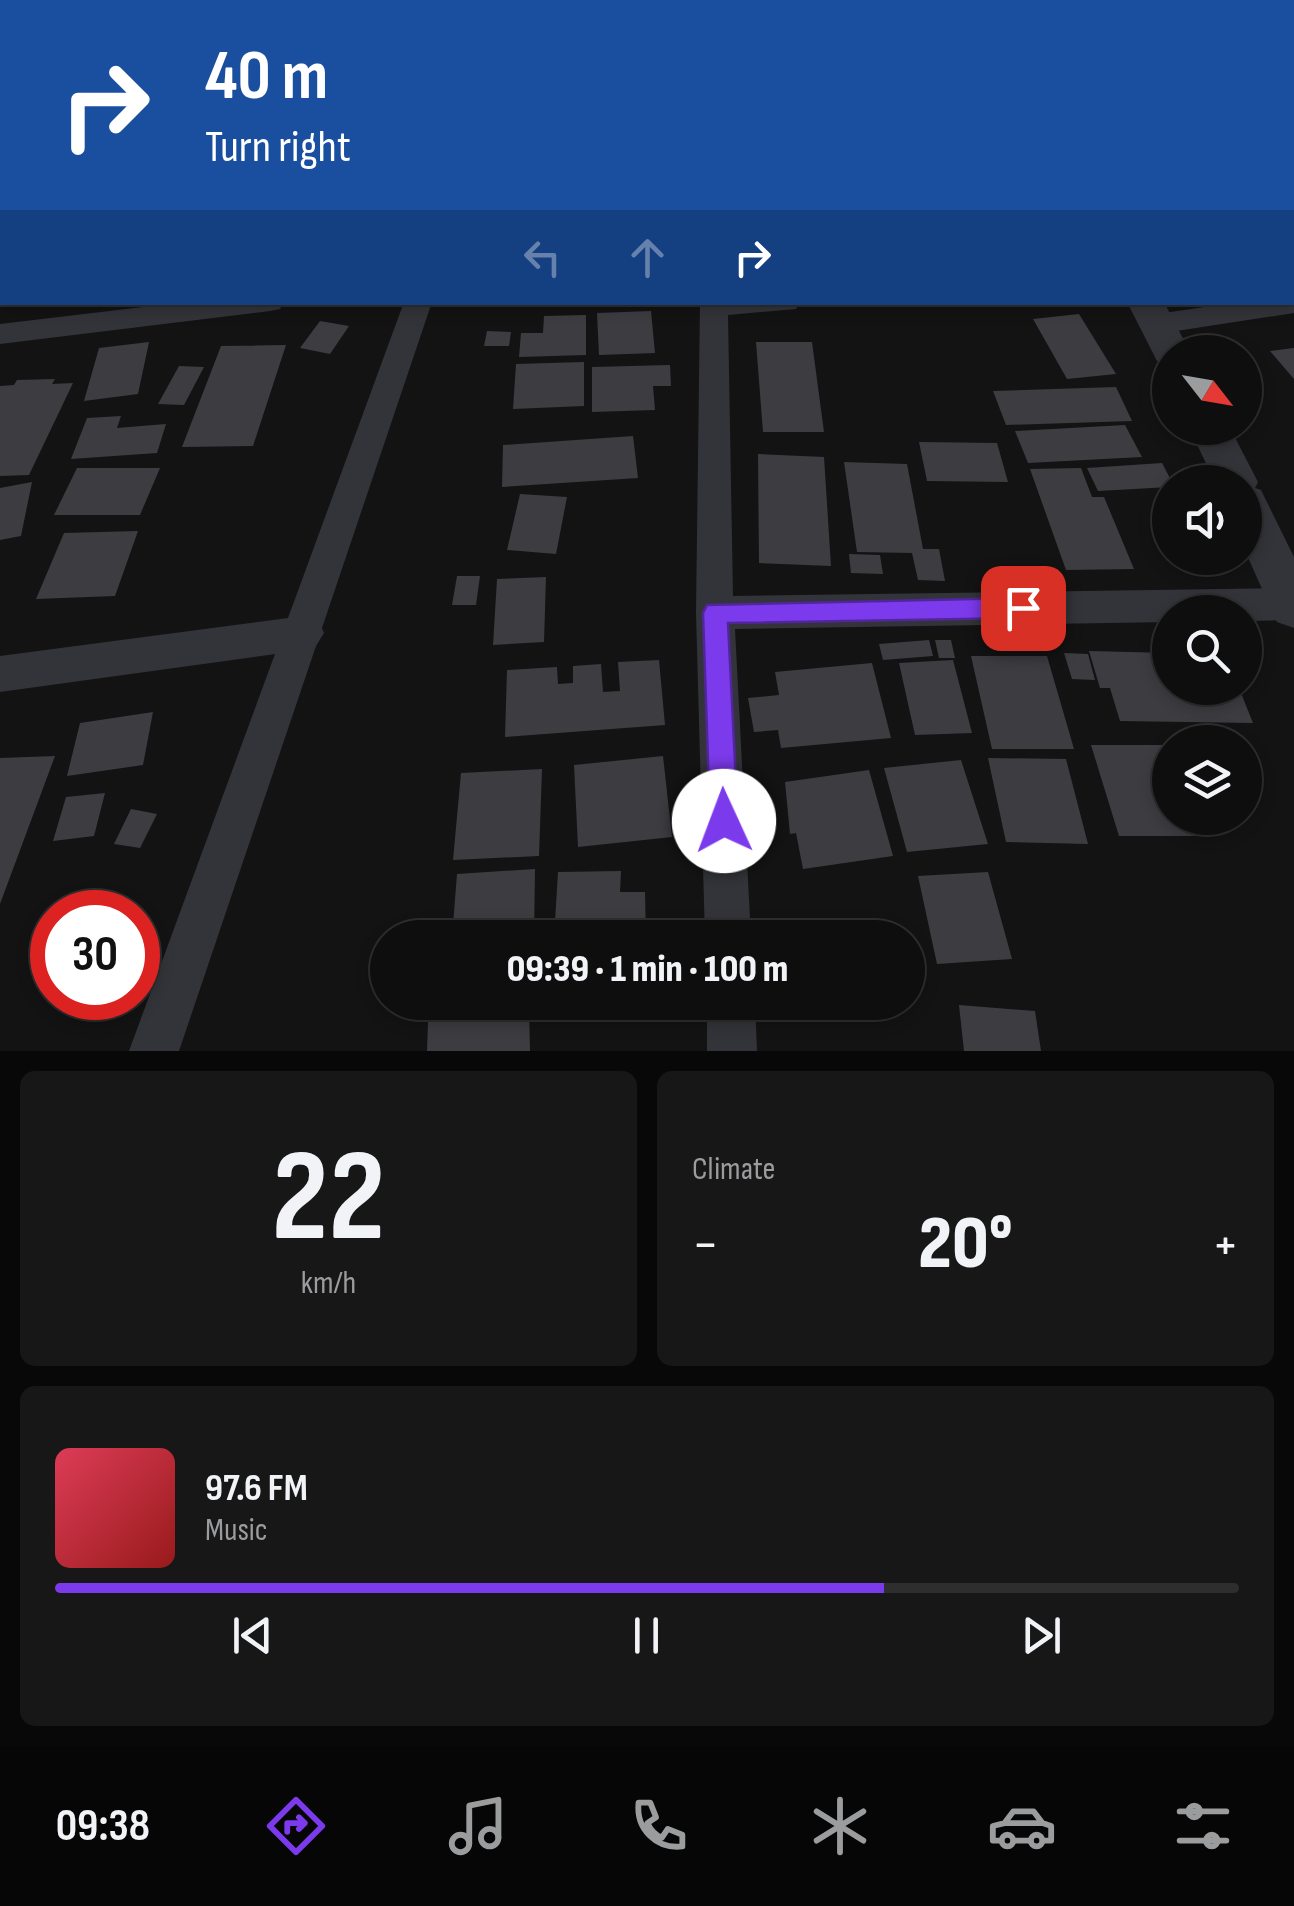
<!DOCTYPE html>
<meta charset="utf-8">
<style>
:root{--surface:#0e0e0f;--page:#171718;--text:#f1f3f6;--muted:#9b9c9e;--line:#2e2e2f;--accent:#7c3aed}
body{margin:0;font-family:"Sofia Sans Condensed",sans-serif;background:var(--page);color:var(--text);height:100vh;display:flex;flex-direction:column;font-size:38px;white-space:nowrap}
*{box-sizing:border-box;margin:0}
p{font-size:32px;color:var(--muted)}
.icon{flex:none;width:55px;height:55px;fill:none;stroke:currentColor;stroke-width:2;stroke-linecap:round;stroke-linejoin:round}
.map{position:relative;height:1051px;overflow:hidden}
.panel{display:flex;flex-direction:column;gap:20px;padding:20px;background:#080808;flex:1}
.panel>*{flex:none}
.banner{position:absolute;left:0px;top:0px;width:1295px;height:305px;box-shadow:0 5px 15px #0003,0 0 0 2px var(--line);background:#1a4fa0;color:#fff;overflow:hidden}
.needle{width:65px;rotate:121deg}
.buttons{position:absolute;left:1152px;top:335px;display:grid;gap:20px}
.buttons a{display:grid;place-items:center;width:110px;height:110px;border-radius:50%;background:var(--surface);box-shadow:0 5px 15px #0003,0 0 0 2px var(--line);font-size:50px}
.speed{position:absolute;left:30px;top:890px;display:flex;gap:20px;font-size:50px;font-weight:700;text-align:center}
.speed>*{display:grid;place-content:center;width:130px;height:130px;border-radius:50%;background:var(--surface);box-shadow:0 5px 15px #0003,0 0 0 2px var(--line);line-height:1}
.speed .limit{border:15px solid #d22;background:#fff;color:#111}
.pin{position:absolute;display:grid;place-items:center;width:85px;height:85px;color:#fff;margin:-42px;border-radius:20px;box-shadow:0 5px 15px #0006}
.me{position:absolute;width:110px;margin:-55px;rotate:358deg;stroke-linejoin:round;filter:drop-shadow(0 0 8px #0008)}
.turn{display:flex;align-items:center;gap:35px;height:210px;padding:0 40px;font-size:45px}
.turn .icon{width:130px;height:130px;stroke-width:2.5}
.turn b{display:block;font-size:70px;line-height:85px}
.lanes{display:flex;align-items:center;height:95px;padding:0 40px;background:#0003;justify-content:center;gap:50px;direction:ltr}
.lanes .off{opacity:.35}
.big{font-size:75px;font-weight:800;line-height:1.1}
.panel .tile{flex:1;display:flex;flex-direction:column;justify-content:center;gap:15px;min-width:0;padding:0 35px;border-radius:15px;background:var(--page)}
.panel .dial{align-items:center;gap:0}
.dial b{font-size:130px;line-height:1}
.song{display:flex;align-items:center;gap:30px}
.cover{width:120px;height:120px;border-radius:15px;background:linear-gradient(135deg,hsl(350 70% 55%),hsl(0 70% 35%))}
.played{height:10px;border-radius:5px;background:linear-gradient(90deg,var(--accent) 70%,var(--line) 70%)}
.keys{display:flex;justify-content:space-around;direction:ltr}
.heat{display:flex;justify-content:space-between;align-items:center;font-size:55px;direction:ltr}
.panel .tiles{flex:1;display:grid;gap:20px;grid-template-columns:1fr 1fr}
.tile:last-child{grid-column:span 2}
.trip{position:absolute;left:370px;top:920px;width:555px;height:100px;border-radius:50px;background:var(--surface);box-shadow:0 5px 15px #0003,0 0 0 2px var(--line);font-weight:800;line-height:100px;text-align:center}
.tabs{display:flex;height:160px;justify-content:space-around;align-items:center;background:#060606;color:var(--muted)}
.tabs .icon{width:70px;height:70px}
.tabs .active{color:var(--accent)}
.tabs b{font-size:45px;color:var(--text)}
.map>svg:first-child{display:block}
.building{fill:#3d3c41}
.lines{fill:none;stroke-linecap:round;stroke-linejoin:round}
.minor{fill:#333439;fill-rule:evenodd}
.tertiary{fill:#333439;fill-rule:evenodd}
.route{fill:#7c3aed;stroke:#51269a;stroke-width:2.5}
</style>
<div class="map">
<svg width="1294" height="1051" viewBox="0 0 1294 1051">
<rect width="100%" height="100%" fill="#131314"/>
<path class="building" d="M651 311 655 353 599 355 597 313Z
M1079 314 1116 374 1067 379 1033 319Z
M586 315V355L519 357 521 333H543L544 316Z
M320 321 349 326 330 354 300 348Z
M487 331 511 332 509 346H484Z
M149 342 138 394 84 401 99 348Z
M756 342H812L824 432H763Z
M286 345 253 446 182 447 221 346Z
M1294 348V379L1270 351Z
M584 362V406L513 409 516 364Z
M670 365 671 386H653L655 410 592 412V367Z
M179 366 204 367 184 405 158 404Z
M55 379 52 384 73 383 29 475 0 476V386L14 385 17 380Z
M1116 387 1132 421 1006 425 993 391Z
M121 416 117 428 166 424 157 453 71 459 87 418Z
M1125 425 1142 457 1028 463 1015 431Z
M633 436 638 478 502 487 503 445Z
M919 442 997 443 1008 482 927 481Z
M758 454 824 457 831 566 759 563Z
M844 462 907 464 923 549H939L945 581 918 580 912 553 857 552Z
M1162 463 1172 482 1170 487 1098 491 1087 468Z
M77 468H160L140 515H54Z
M1081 468 1092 497H1104L1134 569 1066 570 1030 469Z
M32 482 21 536 0 540V488Z
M520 494 567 497 556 554 507 550Z
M138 531 115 596 36 599 64 533Z
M849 554 880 555 883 574 851 573Z
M457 576H480L476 605H452Z
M546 577 544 642 493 645 497 579Z
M929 640 933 656 883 660 879 644Z
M935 640H951L955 658H939Z
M1089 651 1170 653V688H1239L1253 723 1120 721 1110 688H1100Z
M1064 653 1088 654 1095 680 1072 679Z
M971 656H1047L1074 749H992Z
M659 660 665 725 505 737 507 670 557 667 558 684 573 683V666L601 664 603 692 620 691 618 662Z
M953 660 972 733 915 735 899 663Z
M872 663 891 738 781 748 778 730 754 732 748 698 779 695 775 672Z
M153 712 143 765 67 776 80 723Z
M1091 745H1170V818H1210L1212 824H1198L1202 836H1119Z
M55 756 0 904V758Z
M663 756 672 837 578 847 574 765Z
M988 758 1066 759 1088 844 1006 842Z
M961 760 988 844 907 852 884 768Z
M542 769 539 856 453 860 461 773Z
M869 770 893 856 803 869 796 833 790 834 785 782Z
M105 793 94 836 53 841 66 797Z
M131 809 157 814 140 848 114 844Z
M535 869 534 938H452L457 874Z
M621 871 620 892H645L646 938H554L558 872Z
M988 872 1012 959 937 964 918 876Z
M794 923 796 938H769L767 924Z
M959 1005 1035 1011 1041 1051H964Z
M529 1008 530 1051H427L428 1022Z"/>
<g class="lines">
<path class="minor" d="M648 0H668L669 2H649Z
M1170 0H1192L1193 2H1172Z
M1292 88H1294V102H1292Z
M0 129H2V143H0Z
M1294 295V313L1157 334 1147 331 1142 324 1147 317 1157 314 1238 302H1292Z
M185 302H284L280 309 270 311 0 344V324Z
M404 302H432L322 628 324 633 316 646 179 1051H129L275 654 0 692V656L288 618Z
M700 302H800L796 309 728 315 733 596 1293 588 1294 620 1245 621V612H1170V622L735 629 751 938H705L696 613Z
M707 1002H755L757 1051H707Z"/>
<path class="tertiary" d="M915 0H941L943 2H917Z
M1127 302H1164L1190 352H1170V365L1157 361Z
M1189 428H1230L1258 482 1255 488 1261 490 1294 557V628L1277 622 1245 551V482H1215Z"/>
</g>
<path class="route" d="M1023 598 1032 601 1035 608 1032 615 1023 618 728 623 738 821 734 831 724 835 714 831 710 821 703 613 707 605Z"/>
</svg>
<div class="buttons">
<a><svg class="needle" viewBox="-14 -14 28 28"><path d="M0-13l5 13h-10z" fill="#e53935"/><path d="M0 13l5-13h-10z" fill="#9b9c9e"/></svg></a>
<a><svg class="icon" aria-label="sound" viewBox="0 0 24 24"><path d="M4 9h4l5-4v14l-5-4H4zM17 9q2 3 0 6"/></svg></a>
<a><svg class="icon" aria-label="search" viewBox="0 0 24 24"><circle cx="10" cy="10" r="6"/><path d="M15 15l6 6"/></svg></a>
<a><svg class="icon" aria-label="layers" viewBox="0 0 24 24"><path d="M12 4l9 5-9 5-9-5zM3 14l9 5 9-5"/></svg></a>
</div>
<div class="speed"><div class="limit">30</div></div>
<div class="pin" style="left:1023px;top:608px;background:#d93025"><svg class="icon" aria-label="arrive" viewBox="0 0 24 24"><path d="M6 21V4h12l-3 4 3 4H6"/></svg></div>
<svg class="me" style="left:724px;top:821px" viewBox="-20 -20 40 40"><circle r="19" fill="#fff"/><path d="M0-13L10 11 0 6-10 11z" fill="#7c3aed"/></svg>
<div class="trip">09:39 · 1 min · 100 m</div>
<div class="banner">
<div class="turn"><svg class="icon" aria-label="right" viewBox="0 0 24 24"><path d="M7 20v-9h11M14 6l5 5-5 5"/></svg><div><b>40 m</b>Turn right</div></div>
<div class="lanes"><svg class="icon off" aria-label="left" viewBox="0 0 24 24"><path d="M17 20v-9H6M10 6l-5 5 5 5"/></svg><svg class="icon off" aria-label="ahead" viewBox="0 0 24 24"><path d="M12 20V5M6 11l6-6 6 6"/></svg><svg class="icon" aria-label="right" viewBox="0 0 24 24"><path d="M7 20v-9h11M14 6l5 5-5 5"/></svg></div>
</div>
</div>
<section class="panel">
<div class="tiles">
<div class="tile dial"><b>22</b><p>km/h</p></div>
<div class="tile"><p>Climate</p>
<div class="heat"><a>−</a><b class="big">20°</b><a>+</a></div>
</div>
<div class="tile">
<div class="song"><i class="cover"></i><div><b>97.6 FM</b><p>Music</p></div></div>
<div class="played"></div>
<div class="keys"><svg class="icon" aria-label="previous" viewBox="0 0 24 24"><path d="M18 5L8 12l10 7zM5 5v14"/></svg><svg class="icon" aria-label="pause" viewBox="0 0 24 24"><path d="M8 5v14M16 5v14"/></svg><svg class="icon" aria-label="next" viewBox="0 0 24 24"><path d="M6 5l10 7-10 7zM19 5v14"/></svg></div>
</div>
</div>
</section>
<nav class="tabs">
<b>09:38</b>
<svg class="icon active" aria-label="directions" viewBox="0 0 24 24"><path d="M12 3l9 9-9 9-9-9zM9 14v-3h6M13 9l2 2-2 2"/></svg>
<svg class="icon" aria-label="music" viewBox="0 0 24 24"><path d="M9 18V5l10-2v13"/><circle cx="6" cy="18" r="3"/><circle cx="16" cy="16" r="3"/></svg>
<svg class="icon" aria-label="phone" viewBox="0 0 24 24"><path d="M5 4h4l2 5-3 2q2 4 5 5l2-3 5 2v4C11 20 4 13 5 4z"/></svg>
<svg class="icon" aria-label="climate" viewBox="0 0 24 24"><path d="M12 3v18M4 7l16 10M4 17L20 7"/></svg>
<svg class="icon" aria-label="car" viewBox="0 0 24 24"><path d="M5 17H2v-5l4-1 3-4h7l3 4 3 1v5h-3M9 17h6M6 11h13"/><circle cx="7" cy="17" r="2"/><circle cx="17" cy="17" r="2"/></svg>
<svg class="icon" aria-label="filters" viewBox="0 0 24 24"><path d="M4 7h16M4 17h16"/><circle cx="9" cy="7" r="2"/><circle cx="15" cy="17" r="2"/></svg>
</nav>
